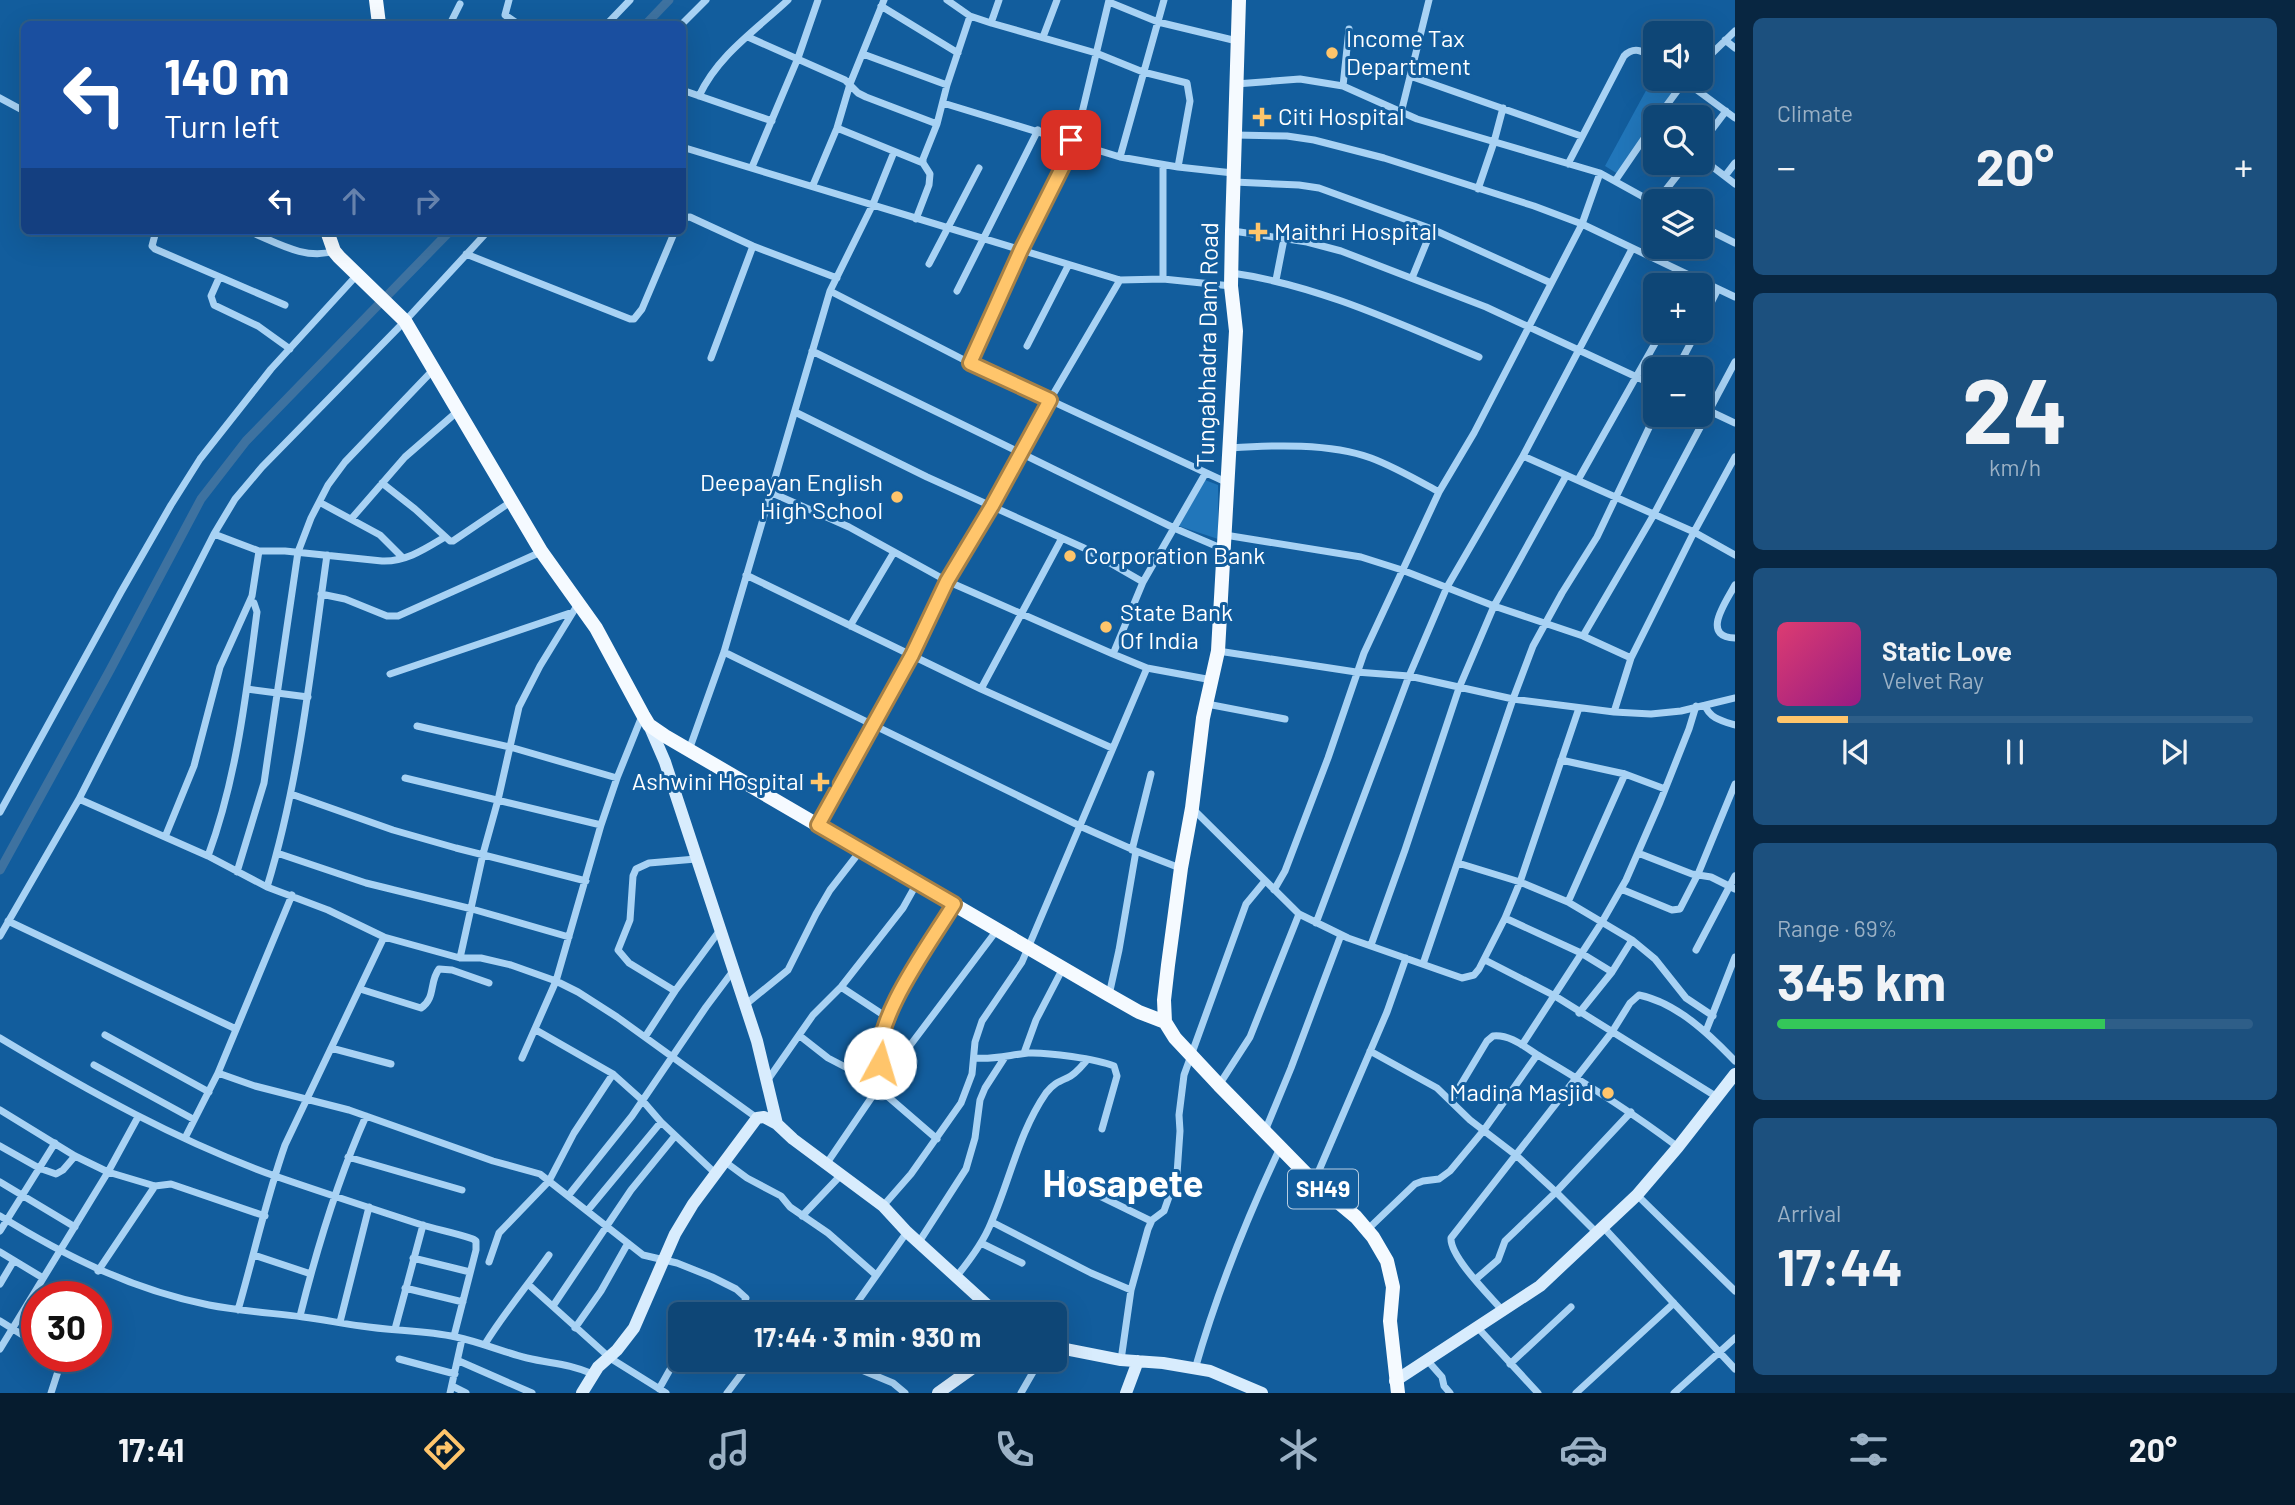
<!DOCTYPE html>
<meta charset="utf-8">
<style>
:root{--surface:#0e4676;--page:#1c507e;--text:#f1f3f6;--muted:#9bb1c5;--line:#2e5e88;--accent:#ffc56b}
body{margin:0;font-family:Barlow,sans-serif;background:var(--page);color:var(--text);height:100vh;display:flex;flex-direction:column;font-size:26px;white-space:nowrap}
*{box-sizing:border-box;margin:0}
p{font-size:23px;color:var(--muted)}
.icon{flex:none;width:38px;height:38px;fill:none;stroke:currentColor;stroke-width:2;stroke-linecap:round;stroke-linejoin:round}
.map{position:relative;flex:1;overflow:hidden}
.sheet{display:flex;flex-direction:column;gap:18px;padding:18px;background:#082641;width:560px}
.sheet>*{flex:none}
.guide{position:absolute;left:21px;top:21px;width:665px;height:214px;border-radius:10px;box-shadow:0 7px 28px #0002,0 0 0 2px var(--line);background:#1a4fa0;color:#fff;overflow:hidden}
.fabs{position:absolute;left:1643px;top:21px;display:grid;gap:14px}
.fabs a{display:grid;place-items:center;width:70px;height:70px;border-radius:10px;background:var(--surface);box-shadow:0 7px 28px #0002,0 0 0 2px var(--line);font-size:35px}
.speed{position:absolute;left:21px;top:1281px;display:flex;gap:14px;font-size:35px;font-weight:700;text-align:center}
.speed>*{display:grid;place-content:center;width:91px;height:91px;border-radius:50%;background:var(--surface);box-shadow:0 7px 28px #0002,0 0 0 2px var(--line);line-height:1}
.speed .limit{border:10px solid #d22;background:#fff;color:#111}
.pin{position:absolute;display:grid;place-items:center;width:60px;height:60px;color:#fff;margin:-30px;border-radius:14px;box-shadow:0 4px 10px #0006}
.me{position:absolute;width:77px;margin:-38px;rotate:6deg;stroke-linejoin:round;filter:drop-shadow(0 0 5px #0008)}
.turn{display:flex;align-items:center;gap:24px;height:147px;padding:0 28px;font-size:32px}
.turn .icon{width:91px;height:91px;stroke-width:2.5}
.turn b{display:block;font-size:49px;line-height:60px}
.lanes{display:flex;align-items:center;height:66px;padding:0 28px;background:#0003;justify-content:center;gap:35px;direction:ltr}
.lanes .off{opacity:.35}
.big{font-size:52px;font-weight:700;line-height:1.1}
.sheet .tile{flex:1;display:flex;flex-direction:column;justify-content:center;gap:10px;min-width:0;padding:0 24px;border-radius:10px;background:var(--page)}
.sheet .dial{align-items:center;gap:0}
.dial b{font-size:91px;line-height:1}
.song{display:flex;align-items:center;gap:21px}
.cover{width:84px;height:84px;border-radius:10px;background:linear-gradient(135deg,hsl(340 70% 55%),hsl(310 70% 35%))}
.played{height:7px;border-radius:4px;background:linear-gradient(90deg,var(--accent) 15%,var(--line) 15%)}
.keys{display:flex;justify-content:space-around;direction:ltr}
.heat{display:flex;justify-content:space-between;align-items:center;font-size:38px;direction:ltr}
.charge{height:10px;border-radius:5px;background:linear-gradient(90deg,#34c759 69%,var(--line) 0)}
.trip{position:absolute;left:668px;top:1302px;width:399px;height:70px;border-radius:10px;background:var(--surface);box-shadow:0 7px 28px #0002,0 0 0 2px var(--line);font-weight:700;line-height:70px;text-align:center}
.tabs{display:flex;height:112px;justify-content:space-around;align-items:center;background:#061c2f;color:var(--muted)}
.tabs .icon{width:49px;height:49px}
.tabs .selected{color:var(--accent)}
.tabs b{font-size:32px;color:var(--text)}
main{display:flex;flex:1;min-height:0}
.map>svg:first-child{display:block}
.green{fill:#2176ba}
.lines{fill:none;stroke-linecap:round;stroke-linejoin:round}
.canal{stroke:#3e72a0;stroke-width:9}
.street{stroke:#a8d2f4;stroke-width:7}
.secondary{stroke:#d8ecfd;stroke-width:12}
.primary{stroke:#f5faff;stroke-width:14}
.route-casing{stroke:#a68046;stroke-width:18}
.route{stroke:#ffc56b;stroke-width:12}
.poi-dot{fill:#ffc56b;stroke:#125d9d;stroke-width:2.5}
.labels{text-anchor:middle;stroke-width:6;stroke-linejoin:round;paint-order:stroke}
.shield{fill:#125d9d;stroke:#b8cee2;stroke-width:2}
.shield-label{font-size:23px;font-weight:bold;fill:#fff}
.poi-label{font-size:24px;fill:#fff;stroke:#125d9d;text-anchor:start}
.street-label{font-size:24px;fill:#fff;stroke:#125d9d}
.town-label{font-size:38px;font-weight:bold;fill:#fff;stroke:#125d9d}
</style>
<main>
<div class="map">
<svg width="1735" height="1393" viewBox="0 0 1735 1393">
<rect width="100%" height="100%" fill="#125d9d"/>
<path class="green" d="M1655 74 1656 79H1677L1681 82 1618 174 1605 166Z
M1205 480 1218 485V539L1179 526Z"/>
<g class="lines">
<path class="canal" d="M646 24 669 0
M0 870 110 670 201 499 246 441 450 231"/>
<path class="street" d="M509 0 505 15 518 24
M947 0 970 16 991 23 1096 53 1143 72 1187 83 1190 101 1178 167
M1109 2 1158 22 1237 41
M881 6 958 53
M991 23 999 0
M450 24 460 4
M607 24 630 0
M682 24 706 0
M748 37 845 80 858 93 866 97 937 124 947 85 970 16
M1043 37 1057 0
M1725 40 1735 48
M863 54 947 85
M1701 64 1735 31
M1410 76 1581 136
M1682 79 1735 118
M1236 84 1300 79 1343 86 1417 119 1600 173 1656 204
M1343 86 1349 29
M682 90 772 121
M699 96C718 55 756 30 788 0
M0 98 24 111
M943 103 1120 157 1178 167 1233 173
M1401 113 1429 0
M1658 117 1686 79
M837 128 923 163
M1235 135 1287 136 1314 140 1384 158 1534 206 1582 224 1735 297
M1701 144 1726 111
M682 147 1120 280 1163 279 1231 286
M1120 157 1164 0
M1701 158 1735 184
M1568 164 1624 56C1635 45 1644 52 1656 59
M752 167 798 58 818 0
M1725 176 1735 163
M1615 181 1656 121
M1234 182 1299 185 1319 188 1432 229 1551 283
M813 185 837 128 850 84 884 0
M1478 189 1494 142 1503 108
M1657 201 1687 163
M682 218 690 217 753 246 837 278
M916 219 929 185 930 174 923 163V159L937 124
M1701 226 1735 243
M156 231 152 246 155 249 285 305
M248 231C274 241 305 261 334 251
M1233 231 1307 242 1341 251 1486 307 1656 386
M466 254 630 319H634L642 309 675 231
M929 264 979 168
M1232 273C1318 285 1400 324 1479 357
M219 278 211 296 214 305 258 326 290 349
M1412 278 1432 229
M1163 279V165
M1276 280 1284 239
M830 291 970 363 1228 483
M957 291 1038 130
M1701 323 1718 289
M1027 346 1068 266
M812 351 1174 528 1223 549
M711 358 753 246
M970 363 1021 250 1075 142 1109 0
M1677 369 1697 331
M1701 407 1735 423
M795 412 927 477 1084 548 1143 582 1113 654
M1230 448C1273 445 1330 443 1371 458 1395 467 1417 480 1439 492
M1523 456 1694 532 1735 555
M1578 480 1662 331
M382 483 415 509 450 541H453L512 501
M770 492 849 527 947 581 1113 654 1147 668 1212 680
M321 503 380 535 403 558
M352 518 405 457 458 411
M214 534 259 551H285L382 561C406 562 425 549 445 537
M1225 535 1361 557 1402 570 1494 606 1583 636
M746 575 981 689 1112 748
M1143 582 1205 474
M1735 585C1726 602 1700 637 1735 638
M321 594 345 599 387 616H398L541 552
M850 626 894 552
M1218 651 1356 672 1409 676 1513 699 1614 712 1651 714 1681 711 1735 698
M724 652 1082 827 1136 851 1180 868
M1631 658 1583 636 1653 516 1735 362
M390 674 573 612
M247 689 308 697
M981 689 1062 538
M1207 704 1285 719
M1705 705C1709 718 1722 721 1735 725
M1614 712 1631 658 1694 532 1735 457
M417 726 510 747 617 778
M689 750 724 652 830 291 873 204 894 152
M1561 760 1625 774 1665 789
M405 778 601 825
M291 794 393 830 456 848 586 881
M79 799 208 856 267 887 328 910 384 937 460 958H481L511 965 556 981 578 992 617 1017 757 1118
M1193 809 1299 914 1348 938 1462 978 1474 975 1479 969 1505 918 1520 882 1579 708
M0 812 121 592 171 505 200 459 271 369 357 275
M818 825 912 655 947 581 992 506 1020 451 1120 280
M165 837 194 766 220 667 252 596 259 551
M1132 850 1151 774
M277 853 366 883 472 909 569 937
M1638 853 1692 874 1711 877 1735 889
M208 856C237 777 246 695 257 612L254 603 250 601
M1458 863 1520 882 1568 902 1632 940 1655 959 1686 998 1713 1016
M237 872 264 783 298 552 311 518 328 485 345 462 434 369
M267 887C300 779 311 667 327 555
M1621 889 1672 910 1680 909 1698 874 1735 784
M1274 890 1285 871 1328 758 1364 653 1439 492 1474 433 1582 224 1600 173
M1568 902 1625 774
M1505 918 1581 953 1612 972
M8 921 236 1029
M1316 923 1409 676 1447 587 1523 456 1632 249
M0 936 79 799 214 534 235 499 262 467 405 321 488 231
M1371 945 1405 850 1459 688 1494 606 1566 476
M1696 950 1735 876
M460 958 483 854 498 800 519 707 540 666 578 604
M1485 960 1555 996 1717 1097
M1423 964 1513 699 1533 646 1562 593 1597 537 1656 413
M841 987 888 1018
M360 989 421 1008C436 998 429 982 439 969L452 970 489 983
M675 991 629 963 618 950 630 920 633 876 636 869 649 863 696 859
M1109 995 1119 950 1136 851
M745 1005 788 970 816 914 830 890 861 850
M1579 1013 1612 972 1632 940
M536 1030 613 1074 642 1100 661 1122 715 1173
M1706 1031 1735 957
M105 1035 209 1092
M800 1036 828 1058 853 1071 878 1088 937 1139
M645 1037 675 991 720 930
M0 1038C88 1091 178 1141 275 1176 324 1193 373 1209 422 1225 439 1230 456 1233 473 1239L476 1241V1250L454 1336
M1522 1045 1602 922 1626 880 1660 802 1689 729 1696 706
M331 1048 391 1064
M1370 1051 1437 1088 1470 1120 1517 1156 1556 1192 1597 1233
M1024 1053 1036 1020 1063 968
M522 1058 556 981 601 825 617 778 642 716
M974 1058C993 1060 1009 1055 1028 1053 1047 1052 1097 1059 1114 1066L1117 1076 1102 1129
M94 1065 193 1119
M218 1073 255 1086 349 1110 493 1161 540 1174 643 1255 677 1263 712 1277 736 1289 746 1298 740 1314
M889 1074 879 1059C879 1009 928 947 954 905
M767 1081 813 1015 841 987 903 908 917 883
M1219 1085 1250 1037 1299 914
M1451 1101 1487 1041 1493 1036C1511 1034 1527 1049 1541 1057 1589 1085 1634 1114 1678 1147
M0 1110 75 1156 108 1172 155 1186 171 1184 265 1216
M1265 1131 1291 1068 1341 935
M185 1138 218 1073 292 895
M0 1146 39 1168 56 1174 63 1170 75 1156
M348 1157 462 1190
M724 1161 747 1178 781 1196 790 1207 828 1233 876 1275
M827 1163 878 1088 997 930
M1065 1179 1151 1221
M0 1182 75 1227
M1314 1182 1387 1012 1406 958
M1637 1195 1735 1291
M568 1196 632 1116 706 1007 733 971
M883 1206 911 1174 961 1103 972 1074 975 1042 982 1021 1022 962 1147 668
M588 1210 661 1122
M0 1216C65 1256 133 1290 209 1305 240 1311 272 1313 303 1317 323 1319 342 1324 361 1326 392 1331 425 1330 456 1337 480 1342 503 1352 527 1358 552 1364 567 1363 593 1374
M802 1216 841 1175
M992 1222 1091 1273 1131 1290
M1604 1228 1735 1369
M1367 1230 1415 1184 1423 1181 1439 1179 1450 1171 1484 1130 1537 1055
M0 1231 55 1143
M919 1242 966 1169 975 1138 980 1100 985 1088 1005 1057
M981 1243 1022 1263
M0 1252 43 1278
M254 1255 311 1274
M413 1258 470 1272
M489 1262 499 1233 549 1181 574 1133 613 1074
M98 1271 155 1186
M956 1277C970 1260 983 1243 991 1223 1010 1180 1019 1132 1046 1093 1053 1084 1058 1082 1067 1078 1075 1075 1081 1067 1087 1060
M1476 1279 1498 1260 1505 1241 1556 1192 1631 1112
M0 1284 13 1262
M529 1285 610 1358 666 1393
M405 1288 463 1302
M553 1306 631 1190 675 1136
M238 1310C254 1255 266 1199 285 1145L384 937
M1503 1311C1490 1296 1450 1257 1451 1238L1612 1032 1630 1003 1639 995C1677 1003 1709 1034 1735 1061
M691 1314V1310
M849 1314 907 1232
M300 1316C317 1248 337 1181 366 1116
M0 1321 37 1344
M340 1322 369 1207
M575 1328 601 1291 628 1243
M1478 1328 1538 1393
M395 1329 423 1225
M485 1344C504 1313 528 1285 549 1255
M0 1349 108 1172 138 1117
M53 1356 65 1363 72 1356
M399 1359 455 1374
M851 1360 864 1371 893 1383 905 1393
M1121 1360 1131 1290 1148 1229 1152 1220 1164 1211 1177 1174 1180 1131 1179 1115 1184 1075 1246 904 1265 881
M1427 1360 1442 1377 1444 1386 1450 1393
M459 1361 532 1393
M1510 1364 1571 1307
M1195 1369C1217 1292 1246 1220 1280 1148
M452 1386 466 1393
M659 1389 681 1350
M51 1393 61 1362
M450 1393 462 1339
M727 1393 752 1360
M1021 1393 1040 1360
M1576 1393 1674 1303
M1674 1393 1735 1338"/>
<path class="secondary" d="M649 725 665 762 757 1041 777 1124 793 1139 883 1206 907 1232 997 1314
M1055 1347 1121 1360 1163 1363 1210 1371 1262 1393
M1395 1381 1540 1286 1637 1195 1678 1147 1735 1074
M582 1393 598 1367 617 1350 634 1328 675 1234 693 1204 757 1118 764 1117 777 1124
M938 1393 984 1360
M1126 1393 1138 1361"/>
<path class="primary" d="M376 0 379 24
M327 231 334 251 339 257 405 321 541 551 596 628 643 715 649 725 665 736 1109 995 1139 1012 1165 1022 1175 1038 1219 1085 1314 1182 1356 1217 1373 1237 1387 1261 1393 1287 1390 1321 1398 1393
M1165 1022 1164 1000 1168 965 1181 868 1192 808 1203 718 1218 651 1236 331 1231 286 1232 231 1239 0"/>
</g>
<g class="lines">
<g class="route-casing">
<path id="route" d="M880 1063C872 1020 932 941 954 904L818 825 912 655 947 581 992 506 1050 400 970 363 1021 250 1075 142 1071 140"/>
</g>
<use href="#route" class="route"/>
</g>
<g class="poi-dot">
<circle cx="1332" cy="53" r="7"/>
<path d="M1258.5 106.5h7v7h7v7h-7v7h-7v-7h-7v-7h7z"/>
<path d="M1254.5 221.5h7v7h7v7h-7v7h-7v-7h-7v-7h7z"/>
<circle cx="897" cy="497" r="7"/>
<circle cx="1070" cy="556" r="7"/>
<circle cx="1106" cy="627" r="7"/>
<path d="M816.5 771.5h7v7h7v7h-7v7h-7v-7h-7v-7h7z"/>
<circle cx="1608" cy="1093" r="7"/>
</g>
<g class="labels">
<rect class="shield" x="1288" y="1169.5" width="70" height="39" rx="5"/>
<g class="shield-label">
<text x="1323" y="1197">SH49</text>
</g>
<g class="poi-label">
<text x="1346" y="47">Income Tax<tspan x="1346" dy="28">Department</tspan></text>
<text x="1278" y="125">Citi Hospital</text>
<text x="1274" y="240">Maithri Hospital</text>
<text x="883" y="491" text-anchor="end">Deepayan English<tspan x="883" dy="28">High School</tspan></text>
<text x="1084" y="564">Corporation Bank</text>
<text x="1120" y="621">State Bank<tspan x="1120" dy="28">Of India</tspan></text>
<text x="804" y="790" text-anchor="end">Ashwini Hospital</text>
<text x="1594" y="1101" text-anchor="end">Madina Masjid</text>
</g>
<g class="street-label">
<text transform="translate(1208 345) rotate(-89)" y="8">Tungabhadra Dam Road</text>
</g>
<g class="town-label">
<text x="1123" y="1197">Hosapete</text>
</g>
</g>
</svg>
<div class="fabs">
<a><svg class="icon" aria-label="sound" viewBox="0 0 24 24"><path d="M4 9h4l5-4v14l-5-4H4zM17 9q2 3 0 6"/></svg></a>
<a><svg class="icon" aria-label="search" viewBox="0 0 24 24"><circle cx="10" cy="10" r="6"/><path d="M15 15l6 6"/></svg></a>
<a><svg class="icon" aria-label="layers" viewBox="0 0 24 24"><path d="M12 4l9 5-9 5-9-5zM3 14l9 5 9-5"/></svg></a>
<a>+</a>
<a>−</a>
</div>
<div class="speed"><div class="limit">30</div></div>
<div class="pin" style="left:1071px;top:140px;background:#d93025"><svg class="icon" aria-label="arrive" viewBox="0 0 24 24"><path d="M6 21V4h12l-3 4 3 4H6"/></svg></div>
<svg class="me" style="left:880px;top:1063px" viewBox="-20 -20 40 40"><circle r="19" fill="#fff"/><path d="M0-13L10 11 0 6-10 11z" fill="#ffc56b"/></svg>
<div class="trip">17:44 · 3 min · 930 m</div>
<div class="guide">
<div class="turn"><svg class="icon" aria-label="left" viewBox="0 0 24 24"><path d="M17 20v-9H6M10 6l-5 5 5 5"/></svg><div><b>140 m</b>Turn left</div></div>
<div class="lanes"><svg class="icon" aria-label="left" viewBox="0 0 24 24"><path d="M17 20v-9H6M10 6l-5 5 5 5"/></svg><svg class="icon off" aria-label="ahead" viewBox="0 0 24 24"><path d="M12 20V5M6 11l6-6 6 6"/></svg><svg class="icon off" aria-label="right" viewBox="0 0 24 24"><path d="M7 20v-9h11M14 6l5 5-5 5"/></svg></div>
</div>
</div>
<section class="sheet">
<div class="tile"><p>Climate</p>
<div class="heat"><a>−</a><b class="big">20°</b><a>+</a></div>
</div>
<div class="tile dial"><b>24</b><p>km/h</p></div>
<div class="tile">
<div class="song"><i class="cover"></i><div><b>Static Love</b><p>Velvet Ray</p></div></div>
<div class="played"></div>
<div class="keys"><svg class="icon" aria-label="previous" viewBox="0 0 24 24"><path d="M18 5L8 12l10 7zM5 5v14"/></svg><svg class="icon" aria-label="pause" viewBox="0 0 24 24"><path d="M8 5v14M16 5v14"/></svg><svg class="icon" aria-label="next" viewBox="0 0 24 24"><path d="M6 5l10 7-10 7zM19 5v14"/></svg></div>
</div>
<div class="tile"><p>Range · 69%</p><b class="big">345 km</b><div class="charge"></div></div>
<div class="tile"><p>Arrival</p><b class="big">17:44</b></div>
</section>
</main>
<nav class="tabs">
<b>17:41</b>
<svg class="icon selected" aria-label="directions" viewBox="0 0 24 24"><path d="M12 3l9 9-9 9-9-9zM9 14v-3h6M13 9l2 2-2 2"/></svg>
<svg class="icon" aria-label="music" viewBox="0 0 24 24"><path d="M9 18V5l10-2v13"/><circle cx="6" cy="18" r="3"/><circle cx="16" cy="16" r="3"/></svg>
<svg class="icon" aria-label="phone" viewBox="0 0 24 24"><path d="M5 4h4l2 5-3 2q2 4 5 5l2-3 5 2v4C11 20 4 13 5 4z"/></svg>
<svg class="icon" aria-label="climate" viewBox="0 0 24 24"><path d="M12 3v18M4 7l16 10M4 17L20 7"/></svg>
<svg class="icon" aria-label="car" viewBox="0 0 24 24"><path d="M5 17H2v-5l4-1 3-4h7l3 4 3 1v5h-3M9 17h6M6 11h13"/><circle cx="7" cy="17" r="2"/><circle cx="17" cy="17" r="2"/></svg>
<svg class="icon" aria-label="filters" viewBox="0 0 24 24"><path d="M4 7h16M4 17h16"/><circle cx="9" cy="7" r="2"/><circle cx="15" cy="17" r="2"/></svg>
<b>20°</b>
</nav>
